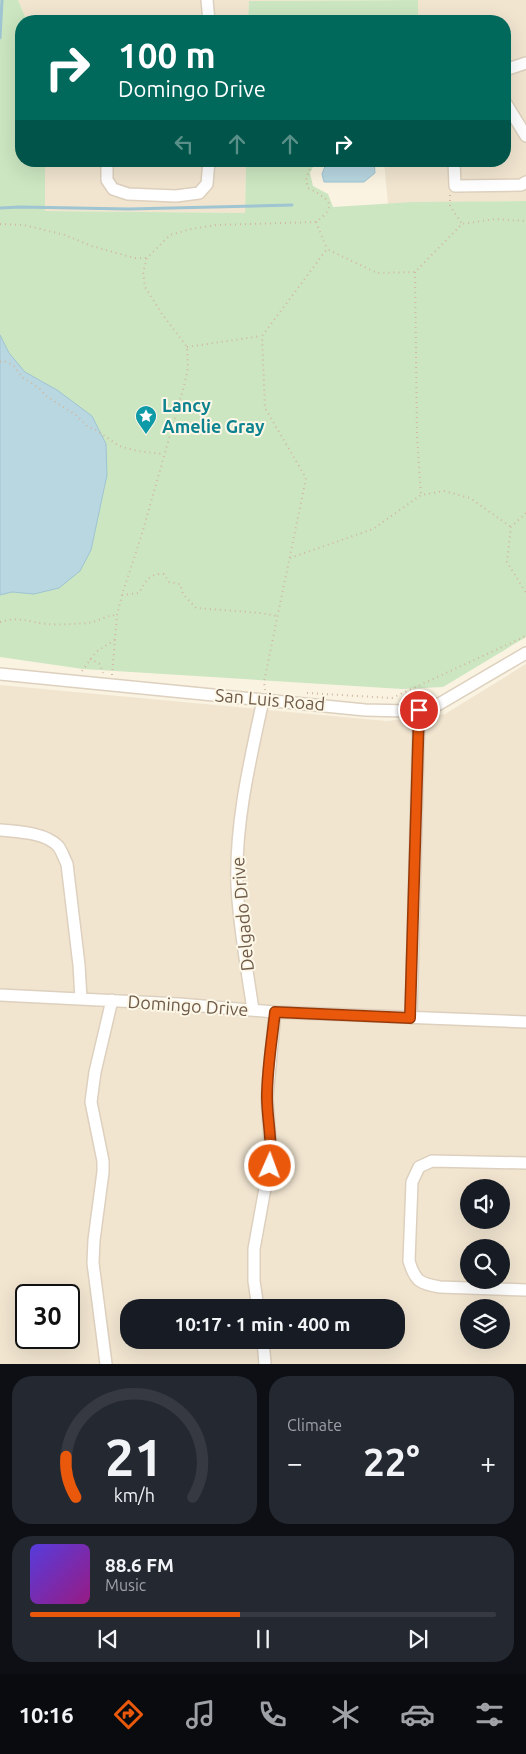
<!DOCTYPE html>
<meta charset="utf-8">
<style>
:root{--surface:#171b24;--page:#242831;--text:#f1f3f6;--muted:#9ea1a6;--line:#363941;--accent:#ea580c}
body{margin:0;font-family:Ubuntu,sans-serif;background:var(--page);color:var(--text);height:100vh;display:flex;flex-direction:column;font-size:19px;white-space:nowrap}
*{box-sizing:border-box;margin:0}
p{font-size:16px;color:var(--muted)}
.icon{flex:none;width:28px;height:28px;fill:none;stroke:currentColor;stroke-width:2;stroke-linecap:round;stroke-linejoin:round}
.map{position:relative;height:1364px;overflow:hidden}
.sheet{display:flex;flex-direction:column;gap:12px;padding:12px;background:#0d0f14;flex:1}
.sheet>*{flex:none}
.top-card{position:absolute;left:15px;top:15px;width:496px;height:152px;border-radius:20px;box-shadow:0 5px 20px #0002;background:#00695c;color:#fff;overflow:hidden}
.tools{position:absolute;left:460px;top:1179px;display:grid;gap:10px}
.tools a{display:grid;place-items:center;width:50px;height:50px;border-radius:50%;background:var(--surface);box-shadow:0 5px 20px #0002;font-size:25px}
.speed{position:absolute;left:15px;top:1284px;display:flex;gap:10px;font-size:25px;font-weight:700;text-align:center}
.speed>*{display:grid;place-content:center;width:65px;height:65px;border-radius:50%;background:var(--surface);box-shadow:0 5px 20px #0002;line-height:1}
.speed .limit{border:2px solid #111;border-radius:8px;background:#fff;color:#111}
.pin{position:absolute;display:grid;place-items:center;width:42px;height:42px;color:#fff;margin:-21px;border:2px solid #fff;border-radius:50%;box-shadow:0 1px 5px #0007}
.me{position:absolute;width:55px;margin:-28px;rotate:2deg;stroke-linejoin:round;filter:drop-shadow(0 0 4px #0008)}
.turn{display:flex;align-items:center;gap:18px;height:105px;padding:0 20px;font-size:22px}
.turn .icon{width:65px;height:65px;stroke-width:2.5}
.turn b{display:block;font-size:35px;line-height:42px}
.lanes{display:flex;align-items:center;height:48px;padding:0 20px;background:#0003;justify-content:center;gap:25px;direction:ltr}
.lanes .off{opacity:.35}
.big{font-size:38px;font-weight:700;line-height:1.1}
.sheet .widget{flex:1;display:flex;flex-direction:column;justify-content:center;gap:8px;min-width:0;padding:0 18px;border-radius:20px;background:var(--page)}
.sheet .dial{align-items:center;gap:0}
.dial svg{height:130px;overflow:visible;fill:none;stroke:var(--line);stroke-width:7;stroke-linecap:round;text-anchor:middle}
.dial text{fill:var(--text);stroke:none}
.song{display:flex;align-items:center;gap:15px}
.cover{width:60px;height:60px;border-radius:8px;background:linear-gradient(135deg,hsl(250 70% 55%),hsl(310 70% 35%))}
.played{height:5px;border-radius:2px;background:linear-gradient(90deg,var(--accent) 45%,var(--line) 45%)}
.keys{display:flex;justify-content:space-around;direction:ltr}
.heat{display:flex;justify-content:space-between;align-items:center;font-size:28px;direction:ltr}
.sheet .tiles{flex:1;display:grid;gap:12px;grid-template-columns:1fr 1fr}
.widget:last-child{grid-column:span 2}
.trip{position:absolute;left:120px;top:1299px;width:285px;height:50px;border-radius:20px;background:var(--surface);box-shadow:0 5px 20px #0002;font-weight:700;line-height:50px;text-align:center}
.tab-bar{display:flex;height:80px;justify-content:space-around;align-items:center;background:#090b0e;color:var(--muted)}
.tab-bar .icon{width:35px;height:35px}
.tab-bar .selected{color:var(--accent)}
.tab-bar b{font-size:22px;color:var(--text)}
.map>svg:first-child{display:block}
.residential{fill:#f1e5d0;fill-rule:evenodd}
.green{fill:#cce6c1}
.water{fill:#b8d7e1;stroke:#9fc4d2}
.lines{fill:none;stroke-linecap:round;stroke-linejoin:round}
.stream{stroke:#9fc4d2;stroke-width:3}
.minor-casing{stroke:#ddd0be;stroke-width:14}
.path{stroke:#d1b89f;stroke-width:2;stroke-dasharray:1 4;stroke-linecap:butt}
.minor{stroke:#fff;stroke-width:11}
.route-casing{stroke:#983908;stroke-width:12}
.route{stroke:#ea580c;stroke-width:9}
.labels{text-anchor:middle;stroke-width:4;stroke-linejoin:round;paint-order:stroke}
.culture-label{font-size:18px;font-weight:bold;fill:#0d838f;stroke:#fdf7e7;text-anchor:start}
.street-label{font-size:18px;fill:#6f5b4a;stroke:#fdf7e7}
</style>
<div class="map">
<svg width="526" height="1364" viewBox="0 0 526 1364">
<rect width="100%" height="100%" fill="#faf3e1"/>
<path class="residential" d="M18 0H383L249 1 248 21H27Z
M418 0H526V201L388 204 384 161H505V21H418Z
M45 161H246L245 213 45 211Z
M526 664V1364H0V685L387 721 445 714ZM469 1188H501V1220H469ZM469 1248H501V1280H469ZM26 1295H69V1338H26ZM129 1308H396V1340H129ZM469 1308H501V1340H469Z"/>
<path class="green" d="M0 0H18L27 21H21V161H45V211L245 213 246 161H316L310 173 313 186 328 194 333 207 413 202 526 201V637L443 687 402 689 83 669 0 657Z
M418 0V21H248L249 1Z"/>
<path class="water" d="M327 161H374L375 173 364 182H324L322 174Z
M0 335 9 353 25 372 57 390 92 416 106 444 107 475 91 550 80 571 59 588 34 594 12 592 0 595Z"/>
<g class="lines">
<path class="stream" d="M0 38 2 0
M0 208 20 207 129 209 292 205"/>
<g class="minor-casing">
<path id="minor" d="M207 0 209 21
M505 70 526 63
M505 102 526 136
M107 161V180L113 189 128 194 176 196 199 193 207 184 209 161
M454 161 455 186 521 185 526 182
M0 674 365 710 407 711 434 707 526 653
M0 830C18 832 44 832 58 846 62 851 64 858 67 864L79 965 81 999
M0 995 179 1004 275 1012 526 1022
M253 1010C247 969 239 927 237 885 235 822 250 761 263 700
M411 1018 419 710
M526 1163 432 1161 419 1167 412 1182 409 1261C415 1281 420 1284 440 1287L526 1290
M258 1308 254 1281V1249L271 1155 267 1098 275 1012
M263 1340 265 1364
M106 1364 93 1263 94 1240 103 1172V1161L91 1102 95 1072 112 1000"/>
</g>
<path class="path" d="M450 195V206L462 224
M316 222 327 249
M0 224 24 225 65 235 92 246 134 258H147
M415 272 417 436 421 495
M187 347 261 336
M0 362 4 361 13 365 22 377 40 389 46 396 76 415 88 427 96 430 119 446 137 451 164 454
M526 513 511 527 507 562 526 593
M290 558 373 529 421 495 444 491 470 498 511 527
M122 595 139 593C145 582 149 573 164 574L169 582 180 584 183 594 196 608 261 613 277 616
M0 622C19 616 29 622 47 624 59 625 75 624 87 623 98 622 106 615 117 615
M90 659 100 664 103 673
M82 671 96 652 116 639
M112 675 117 615 122 595 141 537 184 386 188 368 187 347 162 314 145 287 143 272 147 258 170 235 191 229 216 225 316 222C339 205 329 199 308 188L306 180 312 161
M265 690 264 682 306 478 265 408 262 336 327 249 377 273 415 272 462 224 495 219 526 221
M307 693 392 698 526 636"/>
<use href="#minor" class="minor"/>
</g>
<g class="lines">
<g class="route-casing">
<path id="route" d="M270 1166C273 1143 267 1120 267 1097 267 1069 272 1040 275 1012L410 1018 419 710"/>
</g>
<use href="#route" class="route"/>
</g>
<defs>
<g id="sight-pin" transform="scale(1.125)"><path d="M0 17L-7.5 6A9.5 9.5 0 1 1 7.5 6Z" fill="#0f9aa8" stroke="#fdf7e7"/><path d="M0-6L1.8-2.2L6-1.7L2.9 1.2L3.7 5.4L0 3.3L-3.7 5.4L-2.9 1.2L-6-1.7L-1.8-2.2Z" fill="#fff"/></g>
</defs>
<g fill-rule="evenodd">
<use href="#sight-pin" x="146" y="416"/>
</g>
<g class="labels">
<g class="culture-label">
<text x="162" y="412">Lancy<tspan x="162" dy="21">Amelie Gray</tspan></text>
</g>
<g class="street-label">
<text transform="translate(270 700) rotate(5)" y="6">San Luis Road</text>
<text transform="translate(243 914) rotate(-95)" y="6">Delgado Drive</text>
<text transform="translate(188 1006) rotate(4)" y="6">Domingo Drive</text>
</g>
</g>
</svg>
<div class="tools">
<a><svg class="icon" aria-label="sound" viewBox="0 0 24 24"><path d="M4 9h4l5-4v14l-5-4H4zM17 9q2 3 0 6"/></svg></a>
<a><svg class="icon" aria-label="search" viewBox="0 0 24 24"><circle cx="10" cy="10" r="6"/><path d="M15 15l6 6"/></svg></a>
<a><svg class="icon" aria-label="layers" viewBox="0 0 24 24"><path d="M12 4l9 5-9 5-9-5zM3 14l9 5 9-5"/></svg></a>
</div>
<div class="speed"><div class="limit">30</div></div>
<div class="pin" style="left:419px;top:710px;background:#d93025"><svg class="icon" aria-label="arrive" viewBox="0 0 24 24"><path d="M6 21V4h12l-3 4 3 4H6"/></svg></div>
<svg class="me" style="left:270px;top:1166px" viewBox="-20 -20 40 40"><circle r="17" fill="#ea580c" stroke="#fff" stroke-width="3"/><path d="M0-11L8 9 0 5-8 9z" fill="#fff"/></svg>
<div class="trip">10:17 · 1 min · 400 m</div>
<div class="top-card">
<div class="turn"><svg class="icon" aria-label="right" viewBox="0 0 24 24"><path d="M7 20v-9h11M14 6l5 5-5 5"/></svg><div><b>100 m</b>Domingo Drive</div></div>
<div class="lanes"><svg class="icon off" aria-label="left" viewBox="0 0 24 24"><path d="M17 20v-9H6M10 6l-5 5 5 5"/></svg><svg class="icon off" aria-label="ahead" viewBox="0 0 24 24"><path d="M12 20V5M6 11l6-6 6 6"/></svg><svg class="icon off" aria-label="ahead" viewBox="0 0 24 24"><path d="M12 20V5M6 11l6-6 6 6"/></svg><svg class="icon" aria-label="right" viewBox="0 0 24 24"><path d="M7 20v-9h11M14 6l5 5-5 5"/></svg></div>
</div>
</div>
<section class="sheet">
<div class="tiles">
<div class="widget dial"><svg viewBox="0 0 100 80">
<path d="M14 69A42 42 0 1 1 86 69"/>
<path d="M14 69A42 42 0 0 1 8 44" stroke="#ea580c"/>
<text x="50" y="56" font-size="32" font-weight="700">21</text>
<text x="50" y="72" font-size="11">km/h</text>
</svg></div>
<div class="widget"><p>Climate</p>
<div class="heat"><a>−</a><b class="big">22°</b><a>+</a></div>
</div>
<div class="widget">
<div class="song"><i class="cover"></i><div><b>88.6 FM</b><p>Music</p></div></div>
<div class="played"></div>
<div class="keys"><svg class="icon" aria-label="previous" viewBox="0 0 24 24"><path d="M18 5L8 12l10 7zM5 5v14"/></svg><svg class="icon" aria-label="pause" viewBox="0 0 24 24"><path d="M8 5v14M16 5v14"/></svg><svg class="icon" aria-label="next" viewBox="0 0 24 24"><path d="M6 5l10 7-10 7zM19 5v14"/></svg></div>
</div>
</div>
</section>
<nav class="tab-bar">
<b>10:16</b>
<svg class="icon selected" aria-label="directions" viewBox="0 0 24 24"><path d="M12 3l9 9-9 9-9-9zM9 14v-3h6M13 9l2 2-2 2"/></svg>
<svg class="icon" aria-label="music" viewBox="0 0 24 24"><path d="M9 18V5l10-2v13"/><circle cx="6" cy="18" r="3"/><circle cx="16" cy="16" r="3"/></svg>
<svg class="icon" aria-label="phone" viewBox="0 0 24 24"><path d="M5 4h4l2 5-3 2q2 4 5 5l2-3 5 2v4C11 20 4 13 5 4z"/></svg>
<svg class="icon" aria-label="climate" viewBox="0 0 24 24"><path d="M12 3v18M4 7l16 10M4 17L20 7"/></svg>
<svg class="icon" aria-label="car" viewBox="0 0 24 24"><path d="M5 17H2v-5l4-1 3-4h7l3 4 3 1v5h-3M9 17h6M6 11h13"/><circle cx="7" cy="17" r="2"/><circle cx="17" cy="17" r="2"/></svg>
<svg class="icon" aria-label="filters" viewBox="0 0 24 24"><path d="M4 7h16M4 17h16"/><circle cx="9" cy="7" r="2"/><circle cx="15" cy="17" r="2"/></svg>
</nav>
